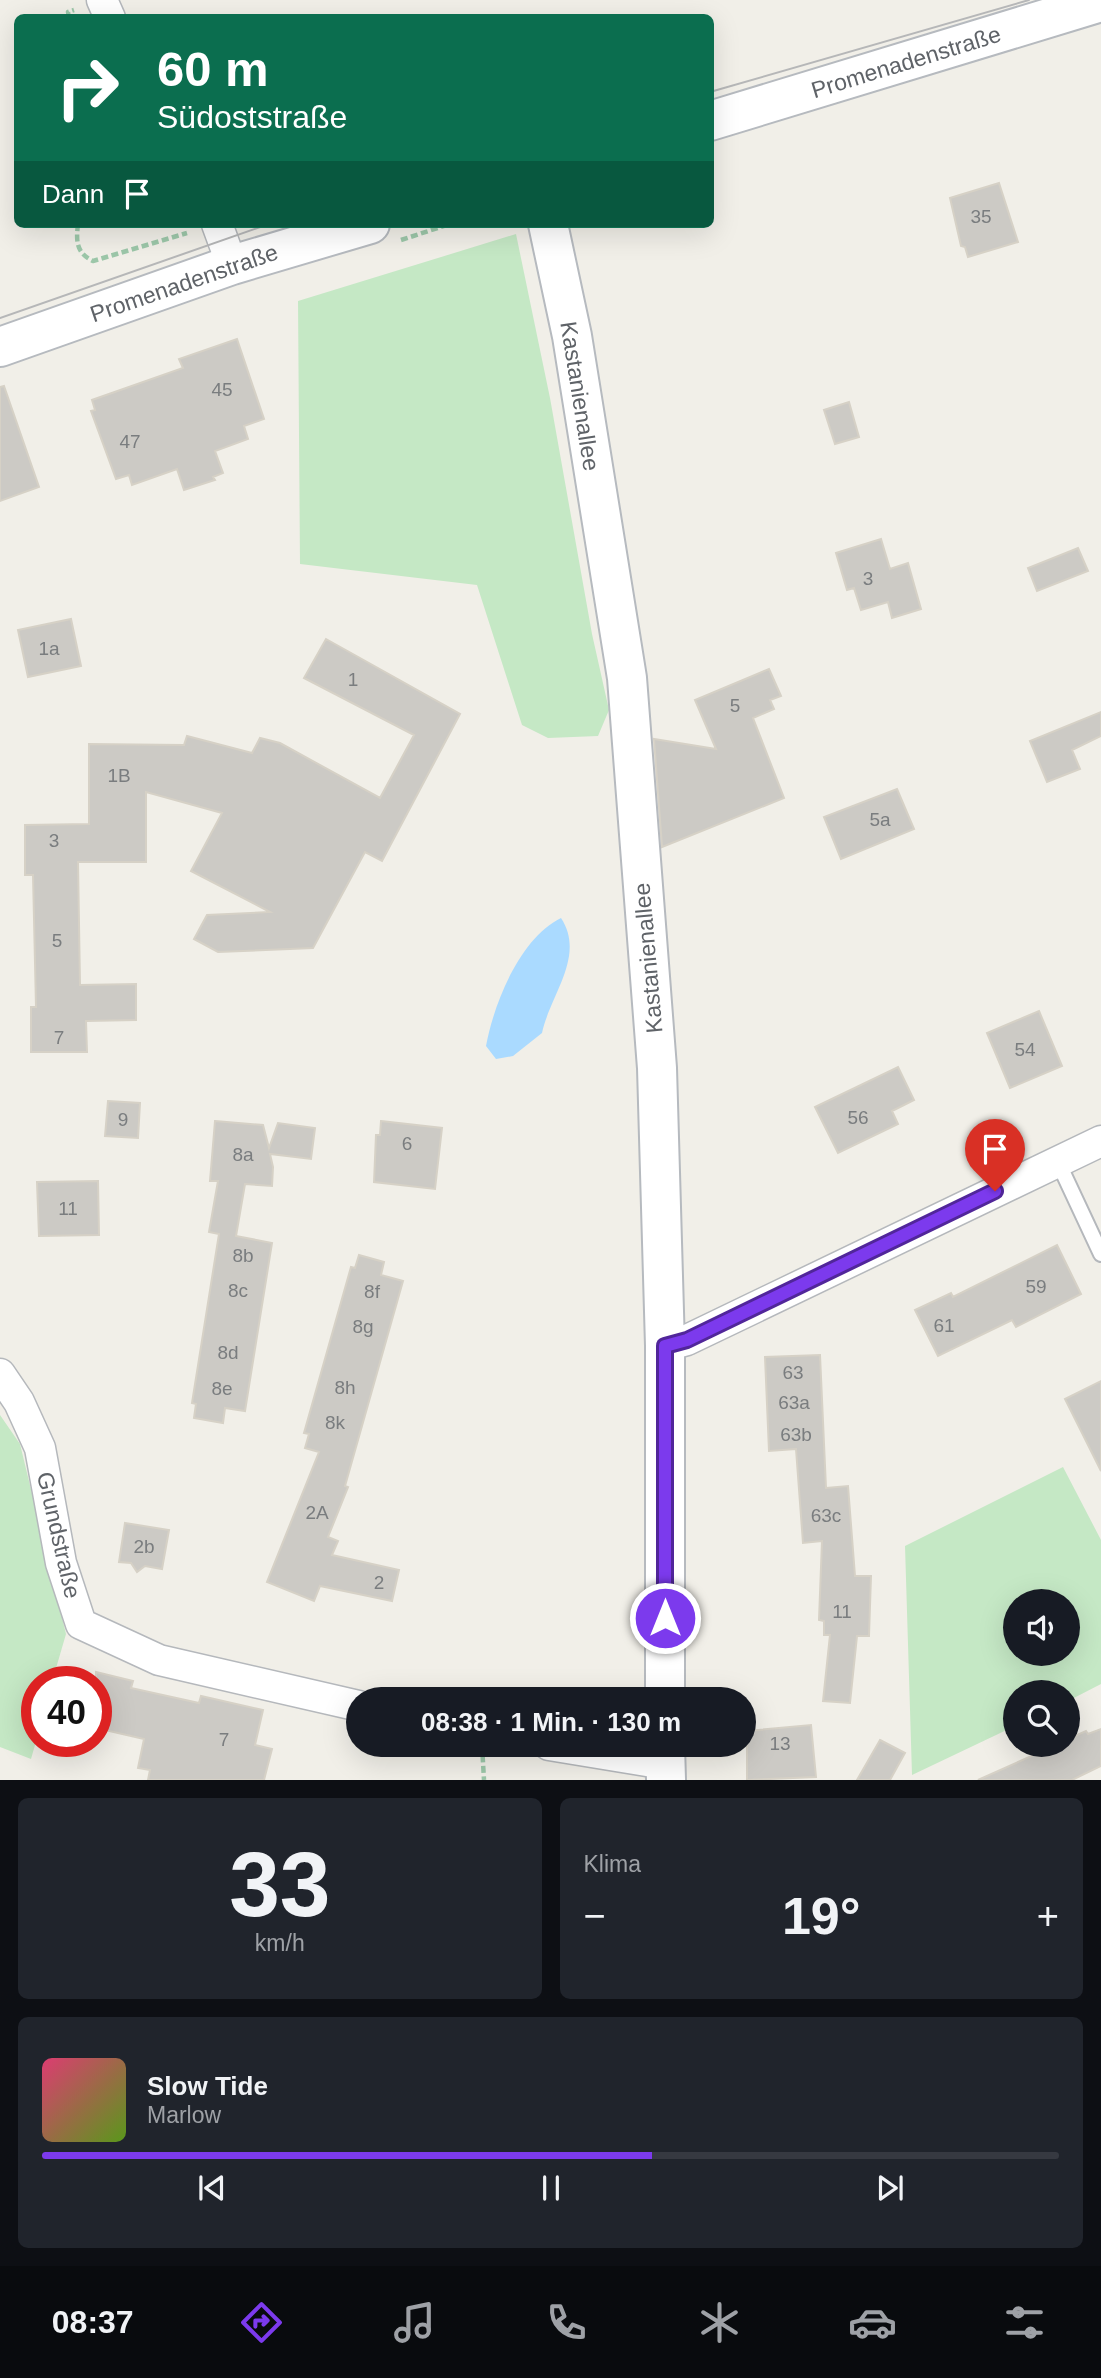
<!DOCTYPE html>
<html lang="de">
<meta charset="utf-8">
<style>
:root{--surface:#171b24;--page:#20242c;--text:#f1f3f6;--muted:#9ea1a6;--line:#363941;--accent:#7c3aed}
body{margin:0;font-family:Arial,sans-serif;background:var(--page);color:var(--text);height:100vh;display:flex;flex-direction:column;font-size:26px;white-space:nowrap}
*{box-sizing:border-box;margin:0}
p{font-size:23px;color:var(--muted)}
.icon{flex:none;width:38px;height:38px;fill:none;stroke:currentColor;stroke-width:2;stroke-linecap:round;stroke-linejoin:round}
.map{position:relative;height:1780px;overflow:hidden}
.side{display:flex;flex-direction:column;gap:18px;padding:18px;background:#0d0f14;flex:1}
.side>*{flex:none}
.top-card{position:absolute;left:14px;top:14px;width:700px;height:214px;border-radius:10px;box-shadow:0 7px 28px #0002;background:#0b6e4f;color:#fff;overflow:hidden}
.buttons{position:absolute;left:1003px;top:1589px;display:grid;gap:14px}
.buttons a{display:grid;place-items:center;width:77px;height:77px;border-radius:50%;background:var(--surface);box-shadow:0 7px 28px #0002;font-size:35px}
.speed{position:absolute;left:21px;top:1666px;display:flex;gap:14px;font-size:35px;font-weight:700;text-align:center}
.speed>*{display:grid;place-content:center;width:91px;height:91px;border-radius:50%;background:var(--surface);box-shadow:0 7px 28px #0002;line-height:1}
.speed .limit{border:10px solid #d22;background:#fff;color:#111}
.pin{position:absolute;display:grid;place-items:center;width:60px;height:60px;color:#fff;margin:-72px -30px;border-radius:50% 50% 50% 0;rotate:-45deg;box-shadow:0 0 7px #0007}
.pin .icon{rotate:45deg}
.me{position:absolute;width:77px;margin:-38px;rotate:0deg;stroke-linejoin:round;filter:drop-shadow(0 0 5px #0008)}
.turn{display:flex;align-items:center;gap:24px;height:147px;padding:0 28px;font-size:32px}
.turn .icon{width:91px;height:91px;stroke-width:2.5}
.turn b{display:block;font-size:49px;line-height:60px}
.then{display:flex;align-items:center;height:66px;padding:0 28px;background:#0003;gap:14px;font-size:26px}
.big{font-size:52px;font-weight:700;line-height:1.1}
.side .widget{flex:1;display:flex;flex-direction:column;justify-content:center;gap:10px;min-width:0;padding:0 24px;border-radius:10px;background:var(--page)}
.side .dial{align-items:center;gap:0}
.dial b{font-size:91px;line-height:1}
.song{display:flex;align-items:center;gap:21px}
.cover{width:84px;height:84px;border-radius:10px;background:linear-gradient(135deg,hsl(340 70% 55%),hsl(90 70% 35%))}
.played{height:7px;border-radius:4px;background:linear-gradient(90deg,var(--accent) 60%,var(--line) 60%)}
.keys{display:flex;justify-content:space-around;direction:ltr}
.heat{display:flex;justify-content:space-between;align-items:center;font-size:38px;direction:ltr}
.side .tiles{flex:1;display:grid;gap:18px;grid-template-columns:1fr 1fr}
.widget:last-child{grid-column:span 2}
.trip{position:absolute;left:346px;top:1687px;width:410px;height:70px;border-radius:35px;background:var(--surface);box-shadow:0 7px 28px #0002;font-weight:700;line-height:70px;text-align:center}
.tabs{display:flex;height:112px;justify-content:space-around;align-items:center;background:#090b0e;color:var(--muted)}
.tabs .icon{width:49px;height:49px}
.tabs .current{color:var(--accent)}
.tabs b{font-size:32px;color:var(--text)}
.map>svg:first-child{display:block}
.green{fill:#c5e8c5;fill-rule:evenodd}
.water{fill:#aadaff}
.building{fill:#cccac5;stroke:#d6d1c6;stroke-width:2}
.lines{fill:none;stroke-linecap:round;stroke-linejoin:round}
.lane-casing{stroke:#b5b8bc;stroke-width:18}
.street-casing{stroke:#b5b8bc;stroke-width:33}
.secondary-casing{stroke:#b6babf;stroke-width:42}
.path{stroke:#9cc7a9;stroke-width:4.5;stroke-dasharray:7 3.5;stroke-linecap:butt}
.lane{stroke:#fff;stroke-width:14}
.street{stroke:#fff;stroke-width:30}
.secondary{stroke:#fff;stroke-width:38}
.tram{stroke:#b6b7b8;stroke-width:2}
.route-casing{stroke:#51269a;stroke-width:18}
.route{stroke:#7c3aed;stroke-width:12}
.labels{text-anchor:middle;stroke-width:5;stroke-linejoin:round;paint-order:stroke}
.number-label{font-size:19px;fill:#7a7d7f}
.street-label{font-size:23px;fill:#5f6368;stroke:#fff}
</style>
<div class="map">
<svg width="1101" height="1780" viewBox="0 0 1101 1780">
<rect width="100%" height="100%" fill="#f1efe8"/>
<path class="green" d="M516 234 550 398 592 634 609 710 598 736 548 738 522 725 477 585 300 564 298 301Z
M0 1415 20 1444 66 1634 52 1682H37V1738L31 1759 0 1747Z
M1063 1467 1101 1540V1684L1068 1701V1692H1015V1726L912 1775 905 1546ZM1015 1601H1068V1654H1015Z"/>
<path class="water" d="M561 918C586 956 550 995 542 1033L513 1056 496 1059 486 1046C494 1003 520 938 561 918Z"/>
<path class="building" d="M999 183 1018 242 968 257 965 247 961 246 950 198Z
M237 339 264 419 244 426 248 439 215 451 223 473 213 477 215 480 184 490 177 469 132 485 129 475 116 479 91 411 95 410 92 400 183 368 179 359Z
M4 386 39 487 0 501V387Z
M849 402 859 437 835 444 824 410Z
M881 539 890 569 908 563 921 609 892 618 888 602 861 610 854 588 847 590 836 553Z
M1078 548 1088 571 1037 591 1028 568Z
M71 619 81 666 28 677 18 630Z
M326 639 460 714 382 861 365 852 313 948 218 952 194 939 207 915 270 912 191 871 222 813 146 792V862H78L80 985 136 984V1020L86 1021 87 1052H31V1007H36L33 875H25V825L89 824V744L184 745 187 736 252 753 260 738 280 743 380 798 414 735 304 678Z
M769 669 781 696 770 700 774 709 753 718 784 798 662 847 654 739 716 749 695 700Z
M1101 712V736L1072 750 1080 769 1047 782 1030 741Z
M897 789 914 829 841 859 824 817Z
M1039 1011 1062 1066 1010 1088 987 1033Z
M898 1067 914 1100 892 1111 898 1124 838 1153 815 1107Z
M108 1101 140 1103 138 1138 105 1136Z
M215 1121 263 1125 269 1148 278 1123 315 1128 311 1159 270 1154 273 1167 272 1186 245 1184 236 1236 272 1243 245 1411 225 1408 223 1423 194 1418 196 1404 192 1403 219 1234 209 1232 218 1181H210Z
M381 1121 442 1128 435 1189 374 1182 376 1135H380Z
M98 1181 99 1235 39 1236 37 1182Z
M1057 1245 1081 1294 1016 1327 1012 1320 938 1356 915 1310 951 1293 953 1297Z
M359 1255 384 1262 381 1275 403 1281 345 1486 348 1487 328 1537 338 1541 332 1555 399 1570 392 1601 320 1586 314 1601 267 1582 319 1452 305 1448 309 1434 304 1433 351 1267 355 1268Z
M820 1355 826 1488 848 1486 855 1576H871L869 1636H857L850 1703 823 1701 830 1635H824V1621L819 1620 822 1541 803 1543 796 1449 769 1451 765 1357Z
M1101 1381V1471L1065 1399Z
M125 1523 169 1530 162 1569 145 1566 137 1572 131 1563 119 1562Z
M96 1672 133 1681 131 1688 199 1703 201 1696 263 1710 255 1745 272 1749 264 1780H148L150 1770 138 1768 144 1739 96 1728Z
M811 1725 816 1777 747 1780V1731Z
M1101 1729V1766L1072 1780H978L1056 1745H1068V1739L1086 1731 1088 1734Z
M880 1740 905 1753 890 1780H857Z"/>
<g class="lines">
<g class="lane-casing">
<path id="lane" d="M1058 1162 1101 1254"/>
</g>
<g class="street-casing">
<path id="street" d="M102 0 110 18
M217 224 232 265
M665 1346 687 1340 1101 1141
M0 1374 19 1402 40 1448 61 1563 81 1624 159 1660 359 1706
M549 1745 665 1764"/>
</g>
<g class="secondary-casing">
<path id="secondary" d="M710 121 1101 2
M548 224 572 336 627 678 657 1068 665 1346V1699
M0 347 232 265 370 224
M665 1745 666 1780"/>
</g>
<path class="path" d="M69 18 68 12 74 10
M78 224C76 241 76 253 93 261L187 233
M401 240 450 224
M482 1745 484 1780"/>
<use href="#lane" class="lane"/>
<use href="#street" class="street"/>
<use href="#secondary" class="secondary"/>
<path class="tram" d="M710 92 1029 0
M0 318 269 224"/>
</g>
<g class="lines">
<g class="route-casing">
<path id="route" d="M665 1618V1346L687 1340 995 1191"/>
</g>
<use href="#route" class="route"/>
</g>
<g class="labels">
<g class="number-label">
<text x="981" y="223">35</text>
<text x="222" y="396">45</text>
<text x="130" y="448">47</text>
<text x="868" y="585">3</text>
<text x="49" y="655">1a</text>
<text x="353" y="686">1</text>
<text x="735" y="712">5</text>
<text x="119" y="782">1B</text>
<text x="880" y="826">5a</text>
<text x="54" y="847">3</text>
<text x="57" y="947">5</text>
<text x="59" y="1044">7</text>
<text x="1025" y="1056">54</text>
<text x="858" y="1124">56</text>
<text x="123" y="1126">9</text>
<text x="407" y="1150">6</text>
<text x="243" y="1161">8a</text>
<text x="68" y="1215">11</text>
<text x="243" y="1262">8b</text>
<text x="1036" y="1293">59</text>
<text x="238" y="1297">8c</text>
<text x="372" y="1298">8f</text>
<text x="944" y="1332">61</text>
<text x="363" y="1333">8g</text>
<text x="228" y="1359">8d</text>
<text x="793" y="1379">63</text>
<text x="345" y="1394">8h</text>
<text x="222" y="1395">8e</text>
<text x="794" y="1409">63a</text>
<text x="335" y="1429">8k</text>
<text x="796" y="1441">63b</text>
<text x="317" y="1519">2A</text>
<text x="826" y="1522">63c</text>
<text x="144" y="1553">2b</text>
<text x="379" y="1589">2</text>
<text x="842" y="1618">11</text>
<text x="224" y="1746">7</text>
<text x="780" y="1750">13</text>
</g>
<g class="street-label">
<text transform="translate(906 62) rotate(-17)" y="8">Promenadenstraße</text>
<text transform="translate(184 283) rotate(-19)" y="8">Promenadenstraße</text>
<text transform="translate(580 396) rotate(81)" y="8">Kastanienallee</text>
<text transform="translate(648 958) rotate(-95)" y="8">Kastanienallee</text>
<text transform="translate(59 1535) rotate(77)" y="8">Grundstraße</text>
</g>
</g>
</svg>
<div class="buttons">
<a><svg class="icon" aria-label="sound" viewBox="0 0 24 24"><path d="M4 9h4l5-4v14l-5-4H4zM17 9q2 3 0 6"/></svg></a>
<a><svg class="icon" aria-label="search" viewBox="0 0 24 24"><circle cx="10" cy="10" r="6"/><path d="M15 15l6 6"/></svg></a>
</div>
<div class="speed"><div class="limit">40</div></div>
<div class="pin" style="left:995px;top:1191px;background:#d93025"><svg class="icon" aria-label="arrive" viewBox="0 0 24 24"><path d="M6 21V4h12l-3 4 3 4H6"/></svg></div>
<svg class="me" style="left:665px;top:1618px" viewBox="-20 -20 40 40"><circle r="17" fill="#7c3aed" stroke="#fff" stroke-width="3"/><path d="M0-11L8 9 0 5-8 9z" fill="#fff"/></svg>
<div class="trip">08:38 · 1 Min. · 130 m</div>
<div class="top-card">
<div class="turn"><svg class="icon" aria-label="right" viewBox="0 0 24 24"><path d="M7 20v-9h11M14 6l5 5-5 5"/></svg><div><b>60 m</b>Südoststraße</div></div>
<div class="then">Dann<svg class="icon" aria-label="arrive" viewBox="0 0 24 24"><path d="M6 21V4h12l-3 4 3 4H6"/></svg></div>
</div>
</div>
<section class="side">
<div class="tiles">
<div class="widget dial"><b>33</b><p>km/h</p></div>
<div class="widget"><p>Klima</p>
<div class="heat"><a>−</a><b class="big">19°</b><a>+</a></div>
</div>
<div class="widget">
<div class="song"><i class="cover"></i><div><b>Slow Tide</b><p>Marlow</p></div></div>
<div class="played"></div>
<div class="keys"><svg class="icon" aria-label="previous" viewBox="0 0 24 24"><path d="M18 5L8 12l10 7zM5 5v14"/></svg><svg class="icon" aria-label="pause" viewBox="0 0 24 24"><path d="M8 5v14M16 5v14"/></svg><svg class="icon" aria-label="next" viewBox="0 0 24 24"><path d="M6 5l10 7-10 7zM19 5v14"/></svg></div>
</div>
</div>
</section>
<nav class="tabs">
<b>08:37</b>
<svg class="icon current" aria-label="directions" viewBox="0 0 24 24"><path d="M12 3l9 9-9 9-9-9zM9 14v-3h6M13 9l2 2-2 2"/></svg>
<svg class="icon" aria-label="music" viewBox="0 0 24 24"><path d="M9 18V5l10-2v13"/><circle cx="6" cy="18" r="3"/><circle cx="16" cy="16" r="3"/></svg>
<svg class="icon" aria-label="phone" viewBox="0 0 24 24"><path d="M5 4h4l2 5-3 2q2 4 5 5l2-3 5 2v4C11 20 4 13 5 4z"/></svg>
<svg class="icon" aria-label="climate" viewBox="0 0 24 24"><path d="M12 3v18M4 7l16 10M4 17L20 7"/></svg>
<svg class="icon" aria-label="car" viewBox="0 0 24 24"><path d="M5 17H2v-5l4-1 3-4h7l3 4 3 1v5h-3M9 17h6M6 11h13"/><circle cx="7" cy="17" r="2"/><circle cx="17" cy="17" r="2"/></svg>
<svg class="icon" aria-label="filters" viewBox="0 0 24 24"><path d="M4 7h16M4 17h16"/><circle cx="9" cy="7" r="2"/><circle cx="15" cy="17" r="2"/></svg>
</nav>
